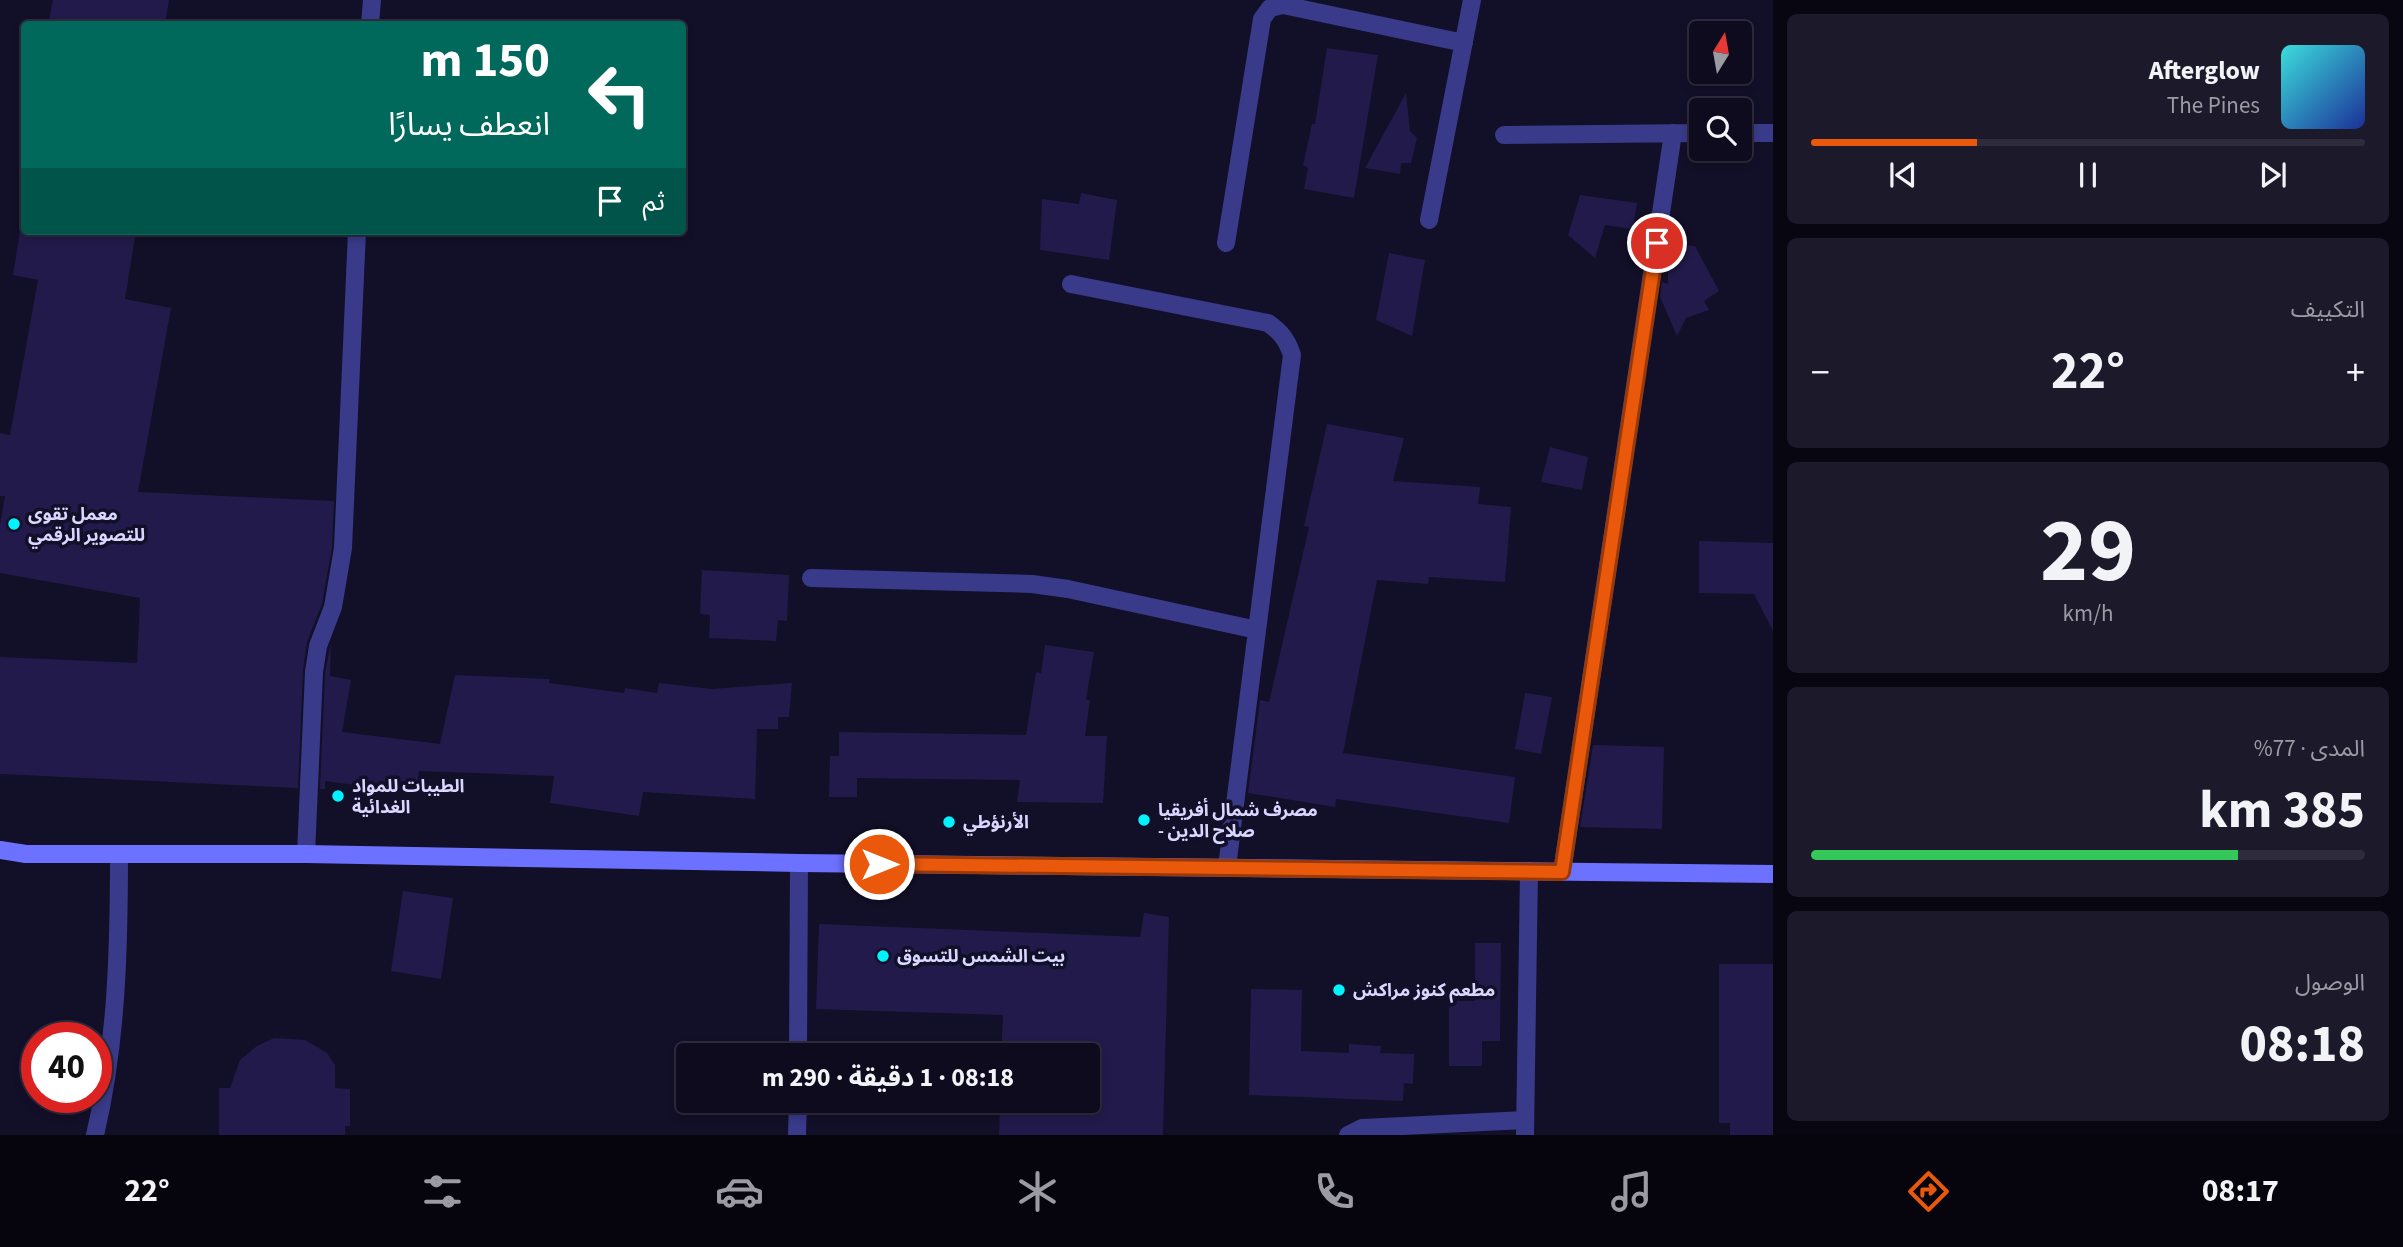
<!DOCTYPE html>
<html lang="ar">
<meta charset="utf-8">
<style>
:root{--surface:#0e0b1e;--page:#1c192b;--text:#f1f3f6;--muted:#9b9ba4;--line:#2e2b3c;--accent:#ea580c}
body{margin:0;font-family:"Source Sans 3","Noto Sans Arabic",sans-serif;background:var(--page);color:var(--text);direction:rtl;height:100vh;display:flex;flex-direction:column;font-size:26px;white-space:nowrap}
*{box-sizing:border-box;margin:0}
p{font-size:23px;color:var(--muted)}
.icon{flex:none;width:38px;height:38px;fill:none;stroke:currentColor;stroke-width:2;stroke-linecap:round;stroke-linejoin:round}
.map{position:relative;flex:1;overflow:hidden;direction:ltr}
.drawer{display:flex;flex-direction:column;gap:14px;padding:14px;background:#080610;width:630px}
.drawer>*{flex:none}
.hud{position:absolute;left:21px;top:21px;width:665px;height:214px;border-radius:7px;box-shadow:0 4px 10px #0003,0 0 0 2px var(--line);direction:rtl;background:#00695c;color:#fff;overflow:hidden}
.needle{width:46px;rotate:11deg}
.tools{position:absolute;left:1689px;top:21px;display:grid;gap:14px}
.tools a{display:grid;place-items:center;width:63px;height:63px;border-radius:7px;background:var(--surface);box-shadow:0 4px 10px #0003,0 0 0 2px var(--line);font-size:35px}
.speed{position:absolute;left:21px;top:1022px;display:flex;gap:14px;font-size:35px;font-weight:700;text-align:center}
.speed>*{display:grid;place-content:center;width:91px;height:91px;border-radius:50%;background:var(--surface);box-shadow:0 4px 10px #0003,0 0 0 2px var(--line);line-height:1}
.speed .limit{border:10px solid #d22;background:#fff;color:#111}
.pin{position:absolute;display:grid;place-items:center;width:60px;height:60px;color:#fff;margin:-30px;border:4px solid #fff;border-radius:50%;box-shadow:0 2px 7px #0007}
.me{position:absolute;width:77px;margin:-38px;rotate:90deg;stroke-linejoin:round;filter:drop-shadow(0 0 5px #0008)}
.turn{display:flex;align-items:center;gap:24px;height:147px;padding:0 21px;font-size:32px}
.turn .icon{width:91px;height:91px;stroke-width:2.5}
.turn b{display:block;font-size:49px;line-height:60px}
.then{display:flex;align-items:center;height:66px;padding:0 21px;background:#0003;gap:14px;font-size:26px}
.big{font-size:52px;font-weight:700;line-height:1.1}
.drawer .card{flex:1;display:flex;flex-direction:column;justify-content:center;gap:10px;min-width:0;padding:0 24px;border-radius:10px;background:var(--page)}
.drawer .dial{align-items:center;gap:0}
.dial b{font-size:91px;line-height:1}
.song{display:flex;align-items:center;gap:21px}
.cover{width:84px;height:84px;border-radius:10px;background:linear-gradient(135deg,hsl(180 70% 55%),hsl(230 70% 35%))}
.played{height:7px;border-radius:4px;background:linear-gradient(90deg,var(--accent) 30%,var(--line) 30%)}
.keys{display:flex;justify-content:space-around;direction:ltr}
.heat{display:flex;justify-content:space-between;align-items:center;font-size:38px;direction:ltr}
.charge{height:10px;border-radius:5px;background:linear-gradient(90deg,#34c759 77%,var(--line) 0)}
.trip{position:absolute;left:676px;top:1043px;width:424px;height:70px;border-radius:7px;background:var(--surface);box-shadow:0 4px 10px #0003,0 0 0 2px var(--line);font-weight:700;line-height:70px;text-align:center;direction:rtl}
.dock{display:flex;height:112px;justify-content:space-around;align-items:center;background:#06040c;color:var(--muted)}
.dock .icon{width:49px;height:49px}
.dock .on{color:var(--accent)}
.dock b{font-size:32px;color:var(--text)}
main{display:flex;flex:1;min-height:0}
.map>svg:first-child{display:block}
.building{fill:#221a4a}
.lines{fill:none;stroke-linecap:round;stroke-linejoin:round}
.street{stroke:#393a89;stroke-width:18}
.secondary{stroke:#6d71ff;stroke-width:18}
.route-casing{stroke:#983908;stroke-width:18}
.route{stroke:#ea580c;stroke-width:12}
.poi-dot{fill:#02f3ff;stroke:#120f28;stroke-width:2.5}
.labels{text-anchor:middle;stroke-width:7;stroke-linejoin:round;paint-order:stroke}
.poi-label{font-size:18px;font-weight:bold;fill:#d9d6ff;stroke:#120f28;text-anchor:start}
</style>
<main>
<section class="drawer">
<div class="card">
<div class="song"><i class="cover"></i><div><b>Afterglow</b><p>The Pines</p></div></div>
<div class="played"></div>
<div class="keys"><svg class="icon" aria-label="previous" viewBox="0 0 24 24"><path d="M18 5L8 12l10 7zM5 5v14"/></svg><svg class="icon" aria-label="pause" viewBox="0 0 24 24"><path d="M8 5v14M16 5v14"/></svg><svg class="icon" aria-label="next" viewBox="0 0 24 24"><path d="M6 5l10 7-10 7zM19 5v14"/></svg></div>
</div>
<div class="card"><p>التكييف</p>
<div class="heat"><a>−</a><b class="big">22°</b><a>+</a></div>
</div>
<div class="card dial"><b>29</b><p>km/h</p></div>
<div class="card"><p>المدى · 77%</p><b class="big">385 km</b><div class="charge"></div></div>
<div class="card"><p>الوصول</p><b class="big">08:18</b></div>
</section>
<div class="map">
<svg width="1773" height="1135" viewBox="0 0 1773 1135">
<rect width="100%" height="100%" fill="#120f28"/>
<path class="building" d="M53 0H169L165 24H48Z
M1327 48 1378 55 1354 198 1304 189 1308 168 1303 165 1312 124H1315Z
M1406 93 1410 131 1417 138 1411 163H1401L1400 174 1365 168Z
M1081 193 1117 200 1109 260 1040 250 1042 199 1079 204Z
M1580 195 1637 203 1633 229 1605 225 1595 258 1568 235Z
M20 231H136L125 299 171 308 138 492 334 501 332 547 322 604 307 642 303 670 298 788 0 774V657L137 663 140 598 0 573V524L5 496H0V433L10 435 38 280 13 275Z
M1668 244 1695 246 1719 291 1704 301 1709 310 1686 318 1677 336 1660 297 1662 282 1668 284Z
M1389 253 1425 260 1412 336 1376 320Z
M1327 424 1404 438 1393 481 1480 487 1478 504 1511 507 1505 582 1429 577 1428 584 1377 580 1343 753 1515 777 1509 823 1336 799 1335 807 1248 793 1260 700 1269 702 1309 527 1304 526Z
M1550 447 1588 457 1582 490 1541 482Z
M1699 541 1773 543V631L1754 594 1699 593Z
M702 570 789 575 787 621 778 620 776 641 709 638 710 615 700 614Z
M331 643 330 676 351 680 342 732 440 744 455 675 549 679V683L624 693 625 688 657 693 659 683 712 689 792 683 789 717H778V729H757L755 799 643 792 639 816 550 803 554 776 419 771 416 793 325 781V789H320L325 673Z
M1045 645 1094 652 1086 700H1090L1085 736H1107L1103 803 1017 802 1020 780 857 778V797H829L830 756H839V732L1026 735 1036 672 1041 673Z
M1525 693 1552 697 1541 754 1515 749Z
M1593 745 1664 747 1662 829 1580 827Z
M403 891 453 898 441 979 391 971Z
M1144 913 1169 917 1163 1135H999L1000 1101H1087V1055H1001L1003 1015 816 1009 819 924 1140 937Z
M1475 943H1501L1500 1041H1482V1066H1449V1001H1475Z
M1719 964H1773V1135H1730V1123H1719Z
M1251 989 1302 990 1301 1051 1349 1053V1044L1381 1046 1380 1053 1414 1054 1413 1084 1404 1083 1403 1101 1249 1095Z
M274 1038 305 1040 327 1053 335 1065V1088L350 1089V1126H345V1135H219V1088H230L240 1060 257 1046Z"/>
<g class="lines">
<path class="street" d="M370 24 372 0
M1740 133H1773
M1504 135 1701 133
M1429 220 1472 0
M1226 243 1262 19 1270 8 1283 5 1464 43
M1071 284 1268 323C1281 332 1287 340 1292 355L1227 867
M811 578 1032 584 1068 589 1257 630
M306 854 314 672 318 646 333 607 343 548 357 231
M1562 872 1673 133
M798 1055 799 863
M95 1135C117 1043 119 947 119 854
M797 1135 798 1101
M1348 1135 1362 1128 1525 1120
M1525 1135 1529 871"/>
<path class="secondary" d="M0 850 26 854H306L799 863 1773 874"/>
</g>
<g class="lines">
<g class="route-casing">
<path id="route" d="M879 864 1562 872 1657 243"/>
</g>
<use href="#route" class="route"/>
</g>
<g class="poi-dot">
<circle cx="14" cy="524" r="7"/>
<circle cx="338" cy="796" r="7"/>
<circle cx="1144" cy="820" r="7"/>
<circle cx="949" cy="822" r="7"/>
<circle cx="883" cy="956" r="7"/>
<circle cx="1339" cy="990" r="7"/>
</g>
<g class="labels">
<g class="poi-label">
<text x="28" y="520">معمل تقوى<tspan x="28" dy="21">للتصوير الرقمي</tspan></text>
<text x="352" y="792">الطيبات للمواد<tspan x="352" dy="21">الغدائية</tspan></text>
<text x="1158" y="816">مصرف شمال أفريقيا<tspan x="1158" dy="21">- صلاح الدين</tspan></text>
<text x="963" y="828">الأرنؤطي</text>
<text x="897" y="962">بيت الشمس للتسوق</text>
<text x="1353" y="996">مطعم كنوز مراكش</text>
</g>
</g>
</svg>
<div class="tools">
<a><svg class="needle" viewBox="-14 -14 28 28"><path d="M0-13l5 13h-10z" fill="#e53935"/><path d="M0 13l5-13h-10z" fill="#9b9ba4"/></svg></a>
<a><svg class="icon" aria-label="search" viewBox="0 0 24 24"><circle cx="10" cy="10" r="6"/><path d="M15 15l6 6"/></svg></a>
</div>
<div class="speed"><div class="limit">40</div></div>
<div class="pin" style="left:1657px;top:243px;background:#d93025"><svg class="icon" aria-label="arrive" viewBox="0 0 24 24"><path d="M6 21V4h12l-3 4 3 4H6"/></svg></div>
<svg class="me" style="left:879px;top:864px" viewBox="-20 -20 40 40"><circle r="17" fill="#ea580c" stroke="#fff" stroke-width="3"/><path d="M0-11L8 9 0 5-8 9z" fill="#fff"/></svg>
<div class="trip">08:18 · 1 دقيقة · 290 m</div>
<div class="hud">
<div class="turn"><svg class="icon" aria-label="left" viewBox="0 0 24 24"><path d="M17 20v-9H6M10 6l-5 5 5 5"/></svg><div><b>150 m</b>انعطف يسارًا</div></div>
<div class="then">ثم<svg class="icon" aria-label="arrive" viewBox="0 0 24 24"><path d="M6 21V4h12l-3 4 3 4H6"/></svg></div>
</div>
</div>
</main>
<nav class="dock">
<b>08:17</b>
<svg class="icon on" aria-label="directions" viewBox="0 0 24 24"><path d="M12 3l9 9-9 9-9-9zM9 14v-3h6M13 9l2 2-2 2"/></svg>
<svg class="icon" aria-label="music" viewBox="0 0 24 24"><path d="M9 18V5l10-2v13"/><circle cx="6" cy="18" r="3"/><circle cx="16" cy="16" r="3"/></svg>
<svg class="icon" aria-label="phone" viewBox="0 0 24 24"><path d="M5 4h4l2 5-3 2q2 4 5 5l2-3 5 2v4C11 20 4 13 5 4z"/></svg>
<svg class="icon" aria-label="climate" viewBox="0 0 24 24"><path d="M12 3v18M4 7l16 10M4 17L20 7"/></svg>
<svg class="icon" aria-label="car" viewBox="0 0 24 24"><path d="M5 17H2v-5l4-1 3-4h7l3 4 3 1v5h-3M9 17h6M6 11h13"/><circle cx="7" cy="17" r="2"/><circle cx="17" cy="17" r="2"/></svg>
<svg class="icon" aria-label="filters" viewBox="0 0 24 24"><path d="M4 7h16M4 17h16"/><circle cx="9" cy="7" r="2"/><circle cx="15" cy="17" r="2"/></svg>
<b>22°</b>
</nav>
